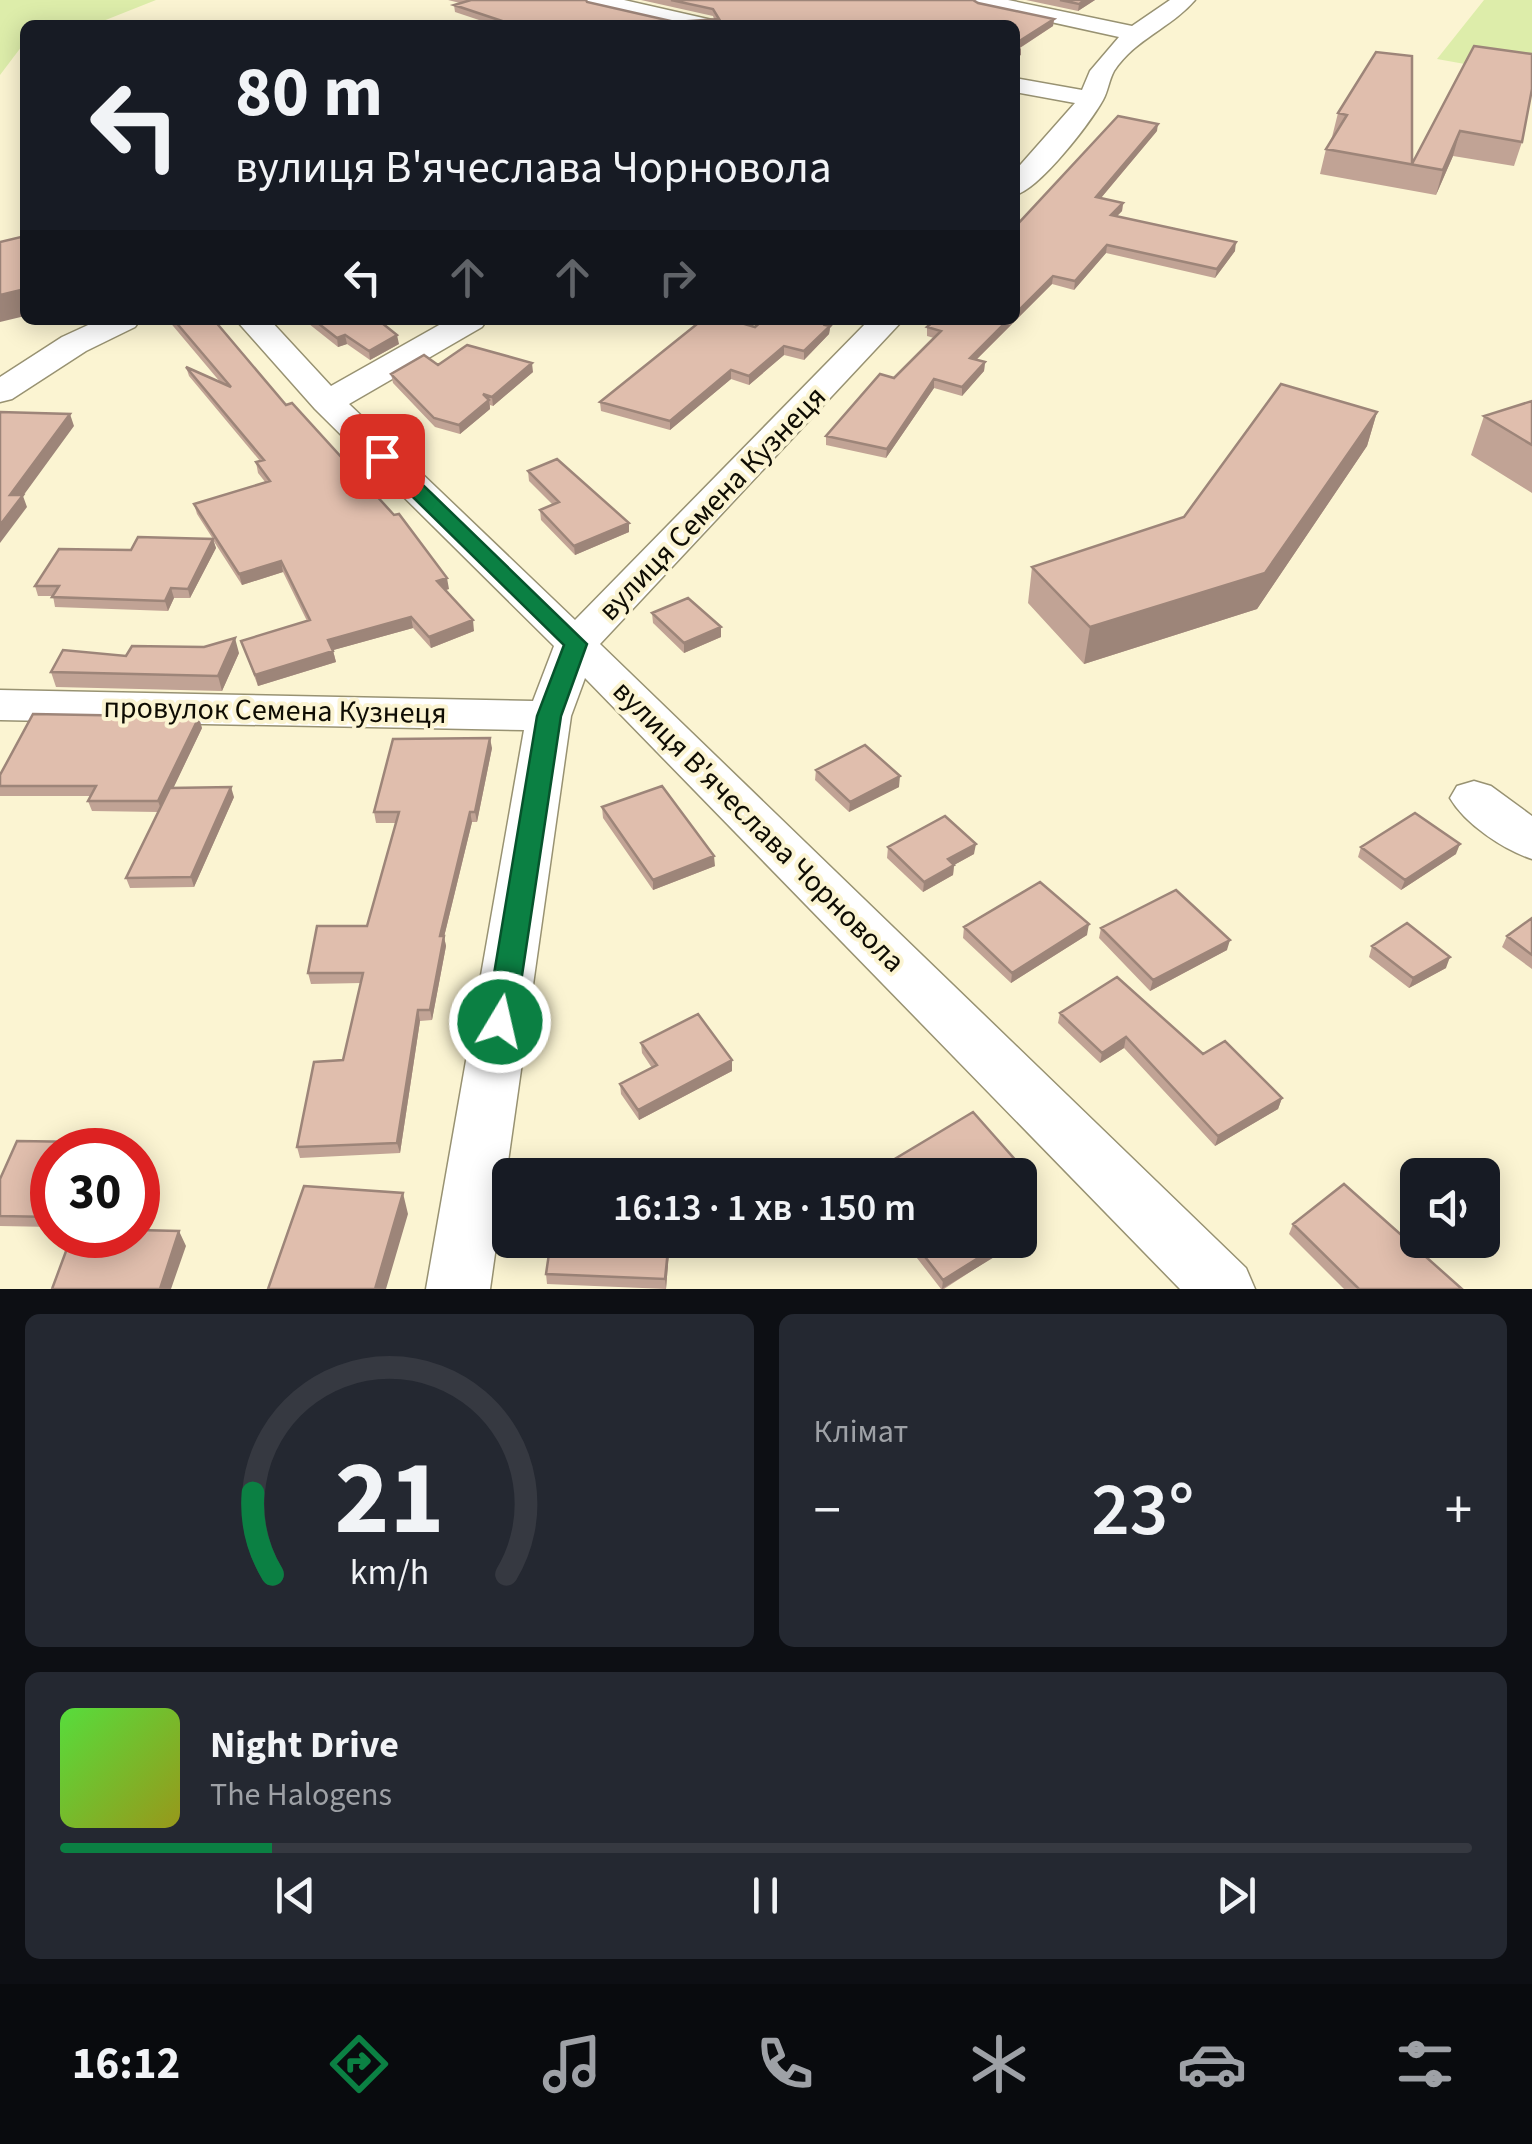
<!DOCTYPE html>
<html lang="uk">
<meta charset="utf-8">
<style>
:root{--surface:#171b24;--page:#242831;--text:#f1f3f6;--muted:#9ea1a6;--line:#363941;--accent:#0b8043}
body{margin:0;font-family:"Source Sans 3",sans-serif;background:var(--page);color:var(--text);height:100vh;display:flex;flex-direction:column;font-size:38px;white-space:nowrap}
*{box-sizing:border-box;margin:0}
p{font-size:32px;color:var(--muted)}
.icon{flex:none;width:55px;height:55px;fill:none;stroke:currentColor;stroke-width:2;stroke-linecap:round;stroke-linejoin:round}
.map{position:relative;height:1289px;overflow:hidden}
.details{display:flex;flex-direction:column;gap:25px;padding:25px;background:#0d0f14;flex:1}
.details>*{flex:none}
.top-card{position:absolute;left:20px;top:20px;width:1000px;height:305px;border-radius:15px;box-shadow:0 5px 25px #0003;background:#171b24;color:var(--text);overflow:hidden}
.fabs{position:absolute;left:1400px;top:1158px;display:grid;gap:20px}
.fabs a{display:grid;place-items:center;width:100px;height:100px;border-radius:15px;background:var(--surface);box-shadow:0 5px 25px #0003;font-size:50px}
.speed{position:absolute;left:30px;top:1128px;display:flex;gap:20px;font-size:50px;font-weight:700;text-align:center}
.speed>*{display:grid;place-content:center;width:130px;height:130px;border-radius:50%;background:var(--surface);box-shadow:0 5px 25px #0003;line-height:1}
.speed .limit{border:15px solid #d22;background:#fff;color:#111}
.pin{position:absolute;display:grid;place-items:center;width:85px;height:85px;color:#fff;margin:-42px;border-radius:20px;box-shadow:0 5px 15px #0006}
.me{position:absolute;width:110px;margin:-55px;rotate:9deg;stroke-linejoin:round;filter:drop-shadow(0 0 8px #0008)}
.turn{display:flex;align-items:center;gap:35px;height:210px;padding:0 50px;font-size:45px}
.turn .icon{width:130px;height:130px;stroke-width:2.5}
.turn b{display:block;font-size:70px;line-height:85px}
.lanes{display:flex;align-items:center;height:95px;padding:0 50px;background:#0003;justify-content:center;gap:50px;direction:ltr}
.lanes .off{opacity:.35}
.big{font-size:75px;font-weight:600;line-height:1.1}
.details .tile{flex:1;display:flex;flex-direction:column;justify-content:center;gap:15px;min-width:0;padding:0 35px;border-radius:15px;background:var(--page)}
.details .dial{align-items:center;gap:0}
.dial svg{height:260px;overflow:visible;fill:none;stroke:var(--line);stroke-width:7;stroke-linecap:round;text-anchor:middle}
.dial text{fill:var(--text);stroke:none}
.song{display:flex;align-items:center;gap:30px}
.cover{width:120px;height:120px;border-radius:15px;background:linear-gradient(135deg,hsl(110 70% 55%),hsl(60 70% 35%))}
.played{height:10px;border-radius:5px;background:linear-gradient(90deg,var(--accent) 15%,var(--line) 15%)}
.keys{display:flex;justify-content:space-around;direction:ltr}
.heat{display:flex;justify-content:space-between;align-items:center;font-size:55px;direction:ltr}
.details .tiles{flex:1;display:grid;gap:25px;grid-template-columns:1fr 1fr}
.tile:last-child{grid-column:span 2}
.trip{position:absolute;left:492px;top:1158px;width:545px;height:100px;border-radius:15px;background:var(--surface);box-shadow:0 5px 25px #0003;font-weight:600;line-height:100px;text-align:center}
.menu{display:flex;height:160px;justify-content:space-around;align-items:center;background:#090b0e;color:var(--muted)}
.menu .icon{width:70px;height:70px}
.menu .current{color:var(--accent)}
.menu b{font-size:45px;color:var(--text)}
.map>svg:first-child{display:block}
.green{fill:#ddedaa}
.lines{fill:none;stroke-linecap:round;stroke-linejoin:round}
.minor-casing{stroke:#989272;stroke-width:3}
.minor{fill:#fff;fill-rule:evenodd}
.wall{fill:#c1a395}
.shaded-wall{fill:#9d8579}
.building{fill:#e0bead;stroke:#9d8579;stroke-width:2.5}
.route{fill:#0b8043;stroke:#07532c;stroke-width:2.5}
.labels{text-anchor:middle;stroke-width:8;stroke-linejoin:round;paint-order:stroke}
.street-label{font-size:30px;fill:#0e0c03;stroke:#fbf4d2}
</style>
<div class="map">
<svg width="1532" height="1289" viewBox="0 0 1532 1289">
<rect width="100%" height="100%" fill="#fbf4d2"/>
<path class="green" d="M0 0H156L93 25H25V42L0 75Z
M1484 0H1532V76L1437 59Z"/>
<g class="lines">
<g class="minor-casing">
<path id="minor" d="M585 0H624L712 20 715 25H676L588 5Z
M967 0H1008L1132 26 1170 0H1195C1171 28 1135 39 1114 71 1109 80 1108 91 1103 100 1090 123 1040 189 1015 195V171L1075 103 1015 92V78L1082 90 1090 71 1119 37 978 6Z
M99 320H140L135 327 86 351 12 399 0 402V377L62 337Z
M236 320H270L331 386 448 320H487L482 327 349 404 575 620 869 320H903L600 644 1246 1268 1255 1289H1180L585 678 571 716 490 1289H426L524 730 0 720V690L533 701 554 646 315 409Z
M1474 781 1491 786 1532 816V859C1504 850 1465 824 1450 798L1457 786Z"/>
</g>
<use href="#minor" class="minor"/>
</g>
<path class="wall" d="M448 0H586L587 2 675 22 714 19 713 16 641 0H973L978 3 1054 19 1053 26 1020 48 1021 55 1015 25H494L455 12 454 5 460 3Z
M1026 0H1095L1078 11Z
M1474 46 1522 142 1514 166 1453 156 1436 195 1320 174 1326 149 1332 137 1338 113 1376 52 1412 164Z
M1157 131 1101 198 1123 203 1122 211 1117 216 1235 251 1215 278 1106 253 1074 290 1052 284 976 360 985 362 984 371 962 396 934 388 886 458 826 445V436L894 378 934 338 927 336V327L1015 320V227Z
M168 320H214L286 405 449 589 445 590 474 631 431 648 413 628 333 650 336 662 258 686 241 641 307 621 283 572 242 585 213 540 216 548 190 598H174L168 611 55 607 53 596H38L35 586 131 550 213 539 197 514 194 504 266 483 258 473 256 462 260 461 189 376 186 367 221 383Z
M304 320H381L399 344 370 360 347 344 338 347Z
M755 327 830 328 829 334 804 360 784 355 749 385 731 379 670 430 601 411 600 402Z
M438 365 533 372 493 406 490 405V409L460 434 435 427 393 383 391 374Z
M1532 401V493L1471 455 1484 416Z
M1377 412 1367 446 1257 609 1084 664 1028 603 1032 567 1184 517Z
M528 471 629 523V532L575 555 541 520 540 510 553 505 529 481Z
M652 613 721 637 684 653 653 623Z
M239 653 222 691 56 687 51 672 126 656Z
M202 728 173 788 234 797 194 887 130 888 126 878 158 812 92 811 88 801 91 796H0V775Z
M492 748 477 822H472L444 937 446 946 432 1020 420 1021 400 1153 300 1158 297 1147 343 1060 361 983 311 984 308 973 367 926 396 823H376L374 812Z
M816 770 899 787 849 812 815 780Z
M602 807 715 866 653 890 603 818Z
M888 847 974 854 954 865 953 875 923 892 887 858Z
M1361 847 1456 854 1401 890 1358 857Z
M1532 918V969L1502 947 1507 936Z
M964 927 1087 935 1011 983 963 938Z
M1101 928 1227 950 1150 991 1099 938Z
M1372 946 1446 968 1409 988 1369 957Z
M1060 1013 1203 1054 1282 1098 1278 1109 1215 1146 1124 1048 1100 1063 1058 1023Z
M641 1043 732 1071 639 1120 621 1094 620 1084 652 1068 642 1053Z
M17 1141 85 1142 89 1150H52V1227L0 1226V1179Z
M1293 1224 1462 1289H1344L1289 1234Z
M670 1240 666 1289 547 1284 546 1274Z
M903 1240H1019L944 1289H941Z"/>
<path class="shaded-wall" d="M1085 0H1095L1078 11 1079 4Z
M1054 19 1053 26 1015 51V44Z
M1021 48V55L1015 59V52Z
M1158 124 1157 131 1095 205 1096 197Z
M1460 131 1453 156 1436 195 1443 170Z
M1123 203 1122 211 1110 223 1111 215Z
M1236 242 1235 251 1215 278 1217 269Z
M1107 245 1106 253 1074 290 1075 281Z
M1053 276 1052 284 969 367 970 358 1008 320H1015V314Z
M25 289V316L0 322V295Z
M829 320H837L830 328 829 334 804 360V351Z
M345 335 347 344 338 347 337 338Z
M397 335 399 344 370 360 369 351Z
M784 346V355L749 385V376Z
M985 362 984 371 962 396V387Z
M532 363 533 372 493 406 492 397Z
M731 370V379L670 430V421Z
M934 379V388L886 458 887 449Z
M489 400 490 409 460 434 459 425Z
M1377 412 1367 446 1257 609 1084 664 1090 627Z
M70 414 74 426 23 496 27 507 0 543V525L10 495Z
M629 523V532L575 555 574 546Z
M213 539 216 548 190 598 188 589Z
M281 561 283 572 242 585 239 574Z
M447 578 449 589 439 592 437 581Z
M171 588 174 598 168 611 165 601Z
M411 617 413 628 330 651 328 640Z
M473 620 474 631 431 648 429 637Z
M721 627V637L684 653V643Z
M235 638 239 653 222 691 218 676Z
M333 651 336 662 258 686 255 675Z
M199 717 202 728 162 812 158 801Z
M490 738 492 748 477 822 475 812Z
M900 776 899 787 849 812 850 802Z
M231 787 234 797 194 887 191 877Z
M470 812 472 822 444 937 446 946 432 1020 430 1010 440 936Z
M976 844 974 854 954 865 953 875 923 892 924 882 948 859Z
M1460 844 1456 854 1401 890 1405 880Z
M714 856 715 866 653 890V880Z
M1089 924 1087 935 1011 983 1012 973Z
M1230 940 1227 950 1150 991 1153 980Z
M1450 957 1446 968 1409 988 1413 978Z
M418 1010 420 1021 400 1153 397 1143Z
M1126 1037 1124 1048 1100 1063 1102 1053Z
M732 1060V1071L639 1120 638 1110Z
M1282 1098 1278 1109 1215 1146 1218 1136Z
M1018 1163 1016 1173 1013 1175H998Z
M403 1193 408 1214 386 1289H375Z
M179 1231 186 1246 171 1289H160Z
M669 1240H670L666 1289 665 1279Z
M1007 1240H1019V1242L942 1289 943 1280Z"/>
<path class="building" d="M471 0H586L587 2 675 22 719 19 713 9 671 0H973L978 3 1054 19 1015 44V25H514L454 5Z
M1060 0H1085L1079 4Z
M1474 46 1532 54V89L1522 142 1460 131 1443 170 1326 149 1347 115 1338 113 1376 52 1412 56V164Z
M1118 116 1158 124 1096 197 1123 203 1111 215 1236 242 1217 269 1107 245 1075 281 1053 276 1015 314V227Z
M25 236V289L0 295V242Z
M174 320H214L286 405 292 403 394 515 399 514 447 578 437 581 473 620 429 637 411 617 328 640 333 651 255 675 241 641 310 620 281 561 239 574 194 504 270 481 256 462 264 460 186 367 231 387Z
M314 320H381L386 322 382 323 397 335 369 351 345 335 337 338Z
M702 320H731L755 327 763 320H829L825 325 830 326 804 351 784 346 749 376 731 370 670 421 600 402Z
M935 320H1008L970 358 985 362 962 387 934 379 887 449 826 436 880 374 894 378 941 331 927 327Z
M467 345 532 363 492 397 483 394 489 400 459 425 434 418 391 374 424 355 438 365Z
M1281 384 1377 412 1265 573 1090 627 1032 567 1184 517Z
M1532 401V445L1484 416Z
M0 412 70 414 10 495H23L0 525Z
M557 459 629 523 574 546 540 510 559 502 528 471Z
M138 537 213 539 188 589 171 588 165 601 52 597 59 586H35L59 549 131 550Z
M688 598 721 627 684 643 652 613Z
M235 638 218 676 51 672 63 650 126 656 132 646 204 647Z
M33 714 199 717 158 801H88L96 786H0V775Z
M490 738 475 812H470L440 936H444L430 1010H418L397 1143 297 1147 314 1062 343 1060 363 973H308L317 926H367L399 812H374L393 739Z
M865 745 900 776 850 802 816 770Z
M662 786 714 856 653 880 602 807Z
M231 787 191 877 126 878 170 788Z
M1415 813 1460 844 1405 880 1361 847Z
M945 816 976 844 948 859 954 865 924 882 888 847Z
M1040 882 1089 924 1012 973 964 927Z
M1176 890 1230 940 1153 980 1101 928Z
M1532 918V955L1507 936Z
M1407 923 1450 957 1413 978 1372 946Z
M1117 977 1203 1054 1225 1041 1282 1098 1218 1136 1126 1037 1102 1053 1060 1013Z
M698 1014 732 1060 638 1110 620 1084 657 1065 641 1043Z
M973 1112 1018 1163 998 1175H868Z
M17 1141 85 1142 82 1150H52V1217L0 1216V1179Z
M563 1162 676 1166 675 1175H561Z
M1344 1184 1462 1289H1359L1293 1224Z
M304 1186 403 1193 375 1289H268Z
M138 1230 179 1231 160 1289H52L72 1235H138Z
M551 1240H669L665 1279 546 1274Z
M912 1240H1007L943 1280Z"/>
<path class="route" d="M382 450 389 452 587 644 561 716 515 1022 511 1030 500 1033 490 1030 486 1022 537 716 564 645 375 460V452Z"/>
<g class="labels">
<g class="street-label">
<text transform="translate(712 503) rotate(-46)" y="10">вулиця Семена Кузнеця</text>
<text transform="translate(275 710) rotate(1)" y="10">провулок Семена Кузнеця</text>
<text transform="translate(759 826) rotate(45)" y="10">вулиця В'ячеслава Чорновола</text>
</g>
</g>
</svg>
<div class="fabs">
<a><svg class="icon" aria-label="sound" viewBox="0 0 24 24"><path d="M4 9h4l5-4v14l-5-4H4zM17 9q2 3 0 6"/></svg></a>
</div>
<div class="speed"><div class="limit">30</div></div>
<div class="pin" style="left:382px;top:456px;background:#d93025"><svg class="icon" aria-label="arrive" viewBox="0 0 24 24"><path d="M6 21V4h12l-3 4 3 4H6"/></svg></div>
<svg class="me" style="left:500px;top:1022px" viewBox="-20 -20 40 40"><circle r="17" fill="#0b8043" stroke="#fff" stroke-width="3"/><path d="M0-11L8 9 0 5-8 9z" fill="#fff"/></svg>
<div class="trip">16:13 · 1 хв · 150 m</div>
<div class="top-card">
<div class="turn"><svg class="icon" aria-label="left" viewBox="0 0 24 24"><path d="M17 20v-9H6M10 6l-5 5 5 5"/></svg><div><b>80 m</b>вулиця В'ячеслава Чорновола</div></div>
<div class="lanes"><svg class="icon" aria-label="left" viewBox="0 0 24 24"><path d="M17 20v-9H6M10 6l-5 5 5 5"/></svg><svg class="icon off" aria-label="ahead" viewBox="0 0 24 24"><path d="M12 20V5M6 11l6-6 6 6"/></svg><svg class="icon off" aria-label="ahead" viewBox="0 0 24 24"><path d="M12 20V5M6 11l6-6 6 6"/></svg><svg class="icon off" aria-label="right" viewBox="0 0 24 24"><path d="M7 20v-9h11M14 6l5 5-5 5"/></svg></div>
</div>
</div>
<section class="details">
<div class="tiles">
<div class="tile dial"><svg viewBox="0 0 100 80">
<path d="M14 69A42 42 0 1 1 86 69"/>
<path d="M14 69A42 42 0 0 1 8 44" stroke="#0b8043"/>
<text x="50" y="56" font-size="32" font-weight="700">21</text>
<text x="50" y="72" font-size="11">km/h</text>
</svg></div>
<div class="tile"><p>Клімат</p>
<div class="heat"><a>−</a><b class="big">23°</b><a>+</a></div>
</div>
<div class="tile">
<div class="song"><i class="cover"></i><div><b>Night Drive</b><p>The Halogens</p></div></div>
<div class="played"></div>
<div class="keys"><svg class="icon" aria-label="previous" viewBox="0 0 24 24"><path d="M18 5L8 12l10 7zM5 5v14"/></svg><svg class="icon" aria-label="pause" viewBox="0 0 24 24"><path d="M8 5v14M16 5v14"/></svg><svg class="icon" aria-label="next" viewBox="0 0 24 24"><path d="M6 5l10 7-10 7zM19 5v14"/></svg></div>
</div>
</div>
</section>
<nav class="menu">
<b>16:12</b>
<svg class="icon current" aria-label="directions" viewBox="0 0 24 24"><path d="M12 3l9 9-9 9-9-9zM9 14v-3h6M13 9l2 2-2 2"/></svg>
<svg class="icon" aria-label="music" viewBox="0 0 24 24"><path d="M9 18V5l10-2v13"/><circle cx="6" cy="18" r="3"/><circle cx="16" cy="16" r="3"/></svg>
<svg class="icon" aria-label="phone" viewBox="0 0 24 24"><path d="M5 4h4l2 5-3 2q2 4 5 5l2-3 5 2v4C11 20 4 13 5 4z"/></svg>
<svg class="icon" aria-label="climate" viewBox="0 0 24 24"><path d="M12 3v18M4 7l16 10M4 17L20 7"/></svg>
<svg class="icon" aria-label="car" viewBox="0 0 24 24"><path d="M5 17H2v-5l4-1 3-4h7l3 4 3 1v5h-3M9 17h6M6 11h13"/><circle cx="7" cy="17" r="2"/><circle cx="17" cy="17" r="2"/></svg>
<svg class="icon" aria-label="filters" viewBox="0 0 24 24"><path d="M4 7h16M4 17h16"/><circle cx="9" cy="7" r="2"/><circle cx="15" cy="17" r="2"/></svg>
</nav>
